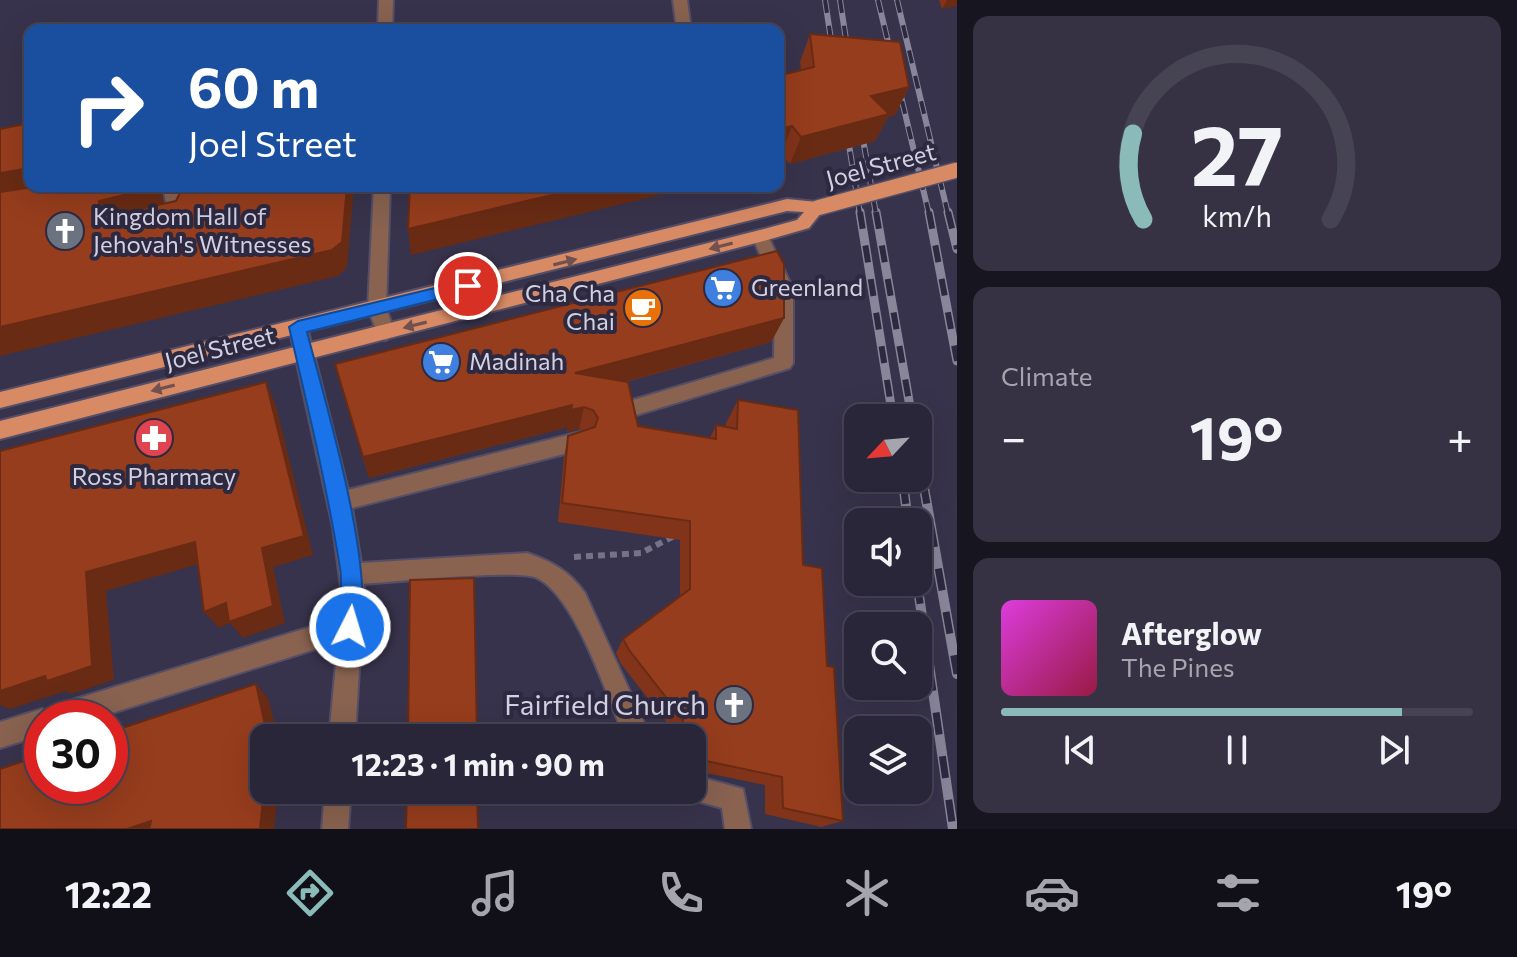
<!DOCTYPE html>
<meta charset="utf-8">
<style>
:root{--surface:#2a2639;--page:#363244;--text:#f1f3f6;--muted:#a5a5ae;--line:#464353;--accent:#8bbbb9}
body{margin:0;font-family:Commissioner,sans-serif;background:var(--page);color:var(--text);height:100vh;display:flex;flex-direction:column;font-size:30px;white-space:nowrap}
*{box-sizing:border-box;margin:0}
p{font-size:26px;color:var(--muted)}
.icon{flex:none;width:44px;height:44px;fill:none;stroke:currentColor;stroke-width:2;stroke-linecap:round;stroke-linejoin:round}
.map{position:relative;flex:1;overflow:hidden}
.panel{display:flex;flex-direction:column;gap:16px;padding:16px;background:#17151f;width:560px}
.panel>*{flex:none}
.hud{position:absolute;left:24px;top:24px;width:760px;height:168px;border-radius:16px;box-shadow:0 8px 32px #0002,0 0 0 2px var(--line);background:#1a4fa0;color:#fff;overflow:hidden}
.needle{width:52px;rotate:244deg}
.tools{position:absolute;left:844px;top:404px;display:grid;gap:16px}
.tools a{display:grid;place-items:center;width:88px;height:88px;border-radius:16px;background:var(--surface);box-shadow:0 8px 32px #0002,0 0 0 2px var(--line);font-size:40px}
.speed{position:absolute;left:24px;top:700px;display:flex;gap:16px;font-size:40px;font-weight:700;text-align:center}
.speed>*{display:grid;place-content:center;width:104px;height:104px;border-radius:50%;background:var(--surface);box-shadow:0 8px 32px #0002,0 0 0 2px var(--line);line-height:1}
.speed .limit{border:12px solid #d22;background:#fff;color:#111}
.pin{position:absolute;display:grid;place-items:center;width:68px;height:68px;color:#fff;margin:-34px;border:4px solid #fff;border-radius:50%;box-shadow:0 2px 8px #0007}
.me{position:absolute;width:88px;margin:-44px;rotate:5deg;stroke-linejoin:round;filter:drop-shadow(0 0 6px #0008)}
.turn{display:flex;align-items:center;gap:28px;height:168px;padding:0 32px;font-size:36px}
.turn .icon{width:104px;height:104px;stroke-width:2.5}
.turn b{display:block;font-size:56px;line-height:68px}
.big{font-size:60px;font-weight:700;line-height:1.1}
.panel .widget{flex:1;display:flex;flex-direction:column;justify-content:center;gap:12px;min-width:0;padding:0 28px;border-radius:16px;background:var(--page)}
.panel .dial{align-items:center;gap:0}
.dial svg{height:208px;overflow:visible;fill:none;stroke:var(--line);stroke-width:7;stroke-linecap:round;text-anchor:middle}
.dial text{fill:var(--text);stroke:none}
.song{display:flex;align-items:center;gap:24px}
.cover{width:96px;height:96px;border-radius:12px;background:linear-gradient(135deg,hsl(300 70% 55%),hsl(340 70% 35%))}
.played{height:8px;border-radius:4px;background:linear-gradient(90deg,var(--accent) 85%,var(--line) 85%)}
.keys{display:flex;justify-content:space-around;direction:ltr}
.heat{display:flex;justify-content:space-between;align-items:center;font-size:44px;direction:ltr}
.trip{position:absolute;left:250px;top:724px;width:456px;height:80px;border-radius:16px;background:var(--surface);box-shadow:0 8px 32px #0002,0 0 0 2px var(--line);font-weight:700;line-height:80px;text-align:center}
.tab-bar{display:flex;height:128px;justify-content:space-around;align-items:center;background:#110f17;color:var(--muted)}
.tab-bar .icon{width:56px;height:56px}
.tab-bar .active{color:var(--accent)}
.tab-bar b{font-size:36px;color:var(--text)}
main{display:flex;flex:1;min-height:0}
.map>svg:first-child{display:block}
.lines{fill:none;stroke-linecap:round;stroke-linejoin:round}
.minor-casing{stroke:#544f67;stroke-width:4}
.major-casing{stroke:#544f67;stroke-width:4}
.path{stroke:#767288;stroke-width:6;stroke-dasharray:7 5;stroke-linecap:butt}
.minor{fill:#896250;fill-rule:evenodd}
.major{fill:#d88a65;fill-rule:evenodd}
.rail-far2-casing{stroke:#8a869a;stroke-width:6}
.rail-far1-casing{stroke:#8a869a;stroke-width:9}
.rail-casing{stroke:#8a869a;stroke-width:10}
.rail-far2{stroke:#2d2941;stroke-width:4;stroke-dasharray:13;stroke-linecap:butt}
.rail-far1{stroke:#2d2941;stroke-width:6;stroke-dasharray:17;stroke-linecap:butt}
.rail{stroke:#2d2941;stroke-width:7;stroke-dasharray:22;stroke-linecap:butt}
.major-bridge-casing{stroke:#544f67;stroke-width:18;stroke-linecap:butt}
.major-bridge{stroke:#d88a65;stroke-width:15}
.wall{fill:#813419}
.shaded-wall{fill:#692b14}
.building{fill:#963d1d;stroke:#692b14;stroke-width:2}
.oneway{fill:#71504f}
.route{fill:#1a73e8;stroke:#114b97;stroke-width:2}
.labels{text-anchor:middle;stroke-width:8;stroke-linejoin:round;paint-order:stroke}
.street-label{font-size:24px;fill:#d3d0e1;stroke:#2d2941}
.poi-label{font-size:24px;fill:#d3d0e1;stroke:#2d2941;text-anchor:start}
.near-poi-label{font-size:28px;fill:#d3d0e1;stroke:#2d2941;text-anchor:end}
</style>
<main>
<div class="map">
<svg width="957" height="829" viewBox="0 0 957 829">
<rect width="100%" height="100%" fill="#38334c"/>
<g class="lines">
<g class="minor-casing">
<path id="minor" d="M379 0H393L392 30H378Z
M673 0H687L691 30H677Z
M163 186H179L188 220 186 224 170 225Z
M374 186H390L386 308 395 333 386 340 379 338 368 308Z
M760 230 768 236 793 289V363L790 368 633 416 626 414 623 408 626 402 774 358 775 289 752 236Z
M298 320 307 327 348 490 580 432 587 435 590 441 587 447 580 450 352 508 361 563 527 553C553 562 569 571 585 593L651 738H625C607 697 576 597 537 578 519 569 393 582 364 584L355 738H329L338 642 96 718H42V735L0 748V722L42 709 46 711 56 705 340 618 342 594 333 527 289 327Z
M692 775 743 789 751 829H725L722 808 683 797 680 790H692Z
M325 790H351L348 829H322Z"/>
</g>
<g class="major-casing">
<path id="major" d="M787 199 817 202 825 208 809 228 760 242 0 439V421L760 230 797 220 804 212 787 211 0 408V392Z"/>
</g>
<path class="path" d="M574 557 641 553 676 535"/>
<use href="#minor" class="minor"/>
<use href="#major" class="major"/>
<g class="rail-far2-casing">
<path id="rail-far2" d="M825 0 834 59
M840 0 849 59
M878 0 929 214
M897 0 948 214
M860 122 876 214
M846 126 860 214"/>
</g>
<g class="rail-far1-casing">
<path id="rail-far1" d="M860 212 893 418
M876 212 912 418
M929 212 957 361
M948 212 957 249
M918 452 924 484
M902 478 903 484"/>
</g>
<g class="rail-casing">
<path id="rail" d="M903 482 908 522
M923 482 957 674
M917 582 953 829"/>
</g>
<use href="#rail-far2" class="rail-far2"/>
<use href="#rail-far1" class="rail-far1"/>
<use href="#rail" class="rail"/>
<g class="major-bridge-casing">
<path id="major-bridge" d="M817 208 957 170"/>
</g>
<use href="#major-bridge" class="major-bridge"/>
</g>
<path class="wall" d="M939 0H957L942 9Z
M810 34 909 87 895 115 888 117 875 141 790 164 781 154 801 70 800 62Z
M784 318 771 342 625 382 638 426 710 438 716 425 726 427V423L738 400 803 565 827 666 843 821 821 827 765 814V785L692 770V738H671L672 729 621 664 616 653 623 639 680 597V540L558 522 564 457 568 436 583 431 579 429 567 432 568 427 369 478 335 364Z"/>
<path class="shaded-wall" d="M947 0H957V6L942 9Z
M909 87 895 115 888 117 875 141 790 164 801 137 871 96Z
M792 126 781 154 778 155V130Z
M30 168V186H53L0 203V173Z
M155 186H158L162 195 167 214 113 228 99 212V201Z
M347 186H354L347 268 338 276 0 356V327Z
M590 186H697L411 255 408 229Z
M784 318 771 342 571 396 575 373Z
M266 382 276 406 313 555 273 567 285 623 243 638 230 623 219 628 204 612 262 548Z
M572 405 568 427 369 478 363 457Z
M584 407 579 429 567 432 571 410Z
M195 542 209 561 106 591 114 680 71 694 66 691 10 709 0 705V691L86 572Z
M256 684 268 698 278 738H268Z
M24 761 42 767 39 771Z
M264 790H278L274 829H260Z
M151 821 164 829H127Z"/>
<path class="building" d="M810 34 900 42 909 87 871 96 889 114 801 137 792 126 778 130V76L814 67Z
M30 123V168L0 173V129Z
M40 186H155L156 187 99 201V212L109 216 176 201 180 193 178 186H347L342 242 332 250 0 327V192Z
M410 186H590L408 229Z
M777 251 784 264V318L575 373 628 382 638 426 716 439V425L737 429 738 400 798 410 803 565 822 568 827 666 834 667 843 821 783 808 782 777 692 758V738H682L683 719 629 650 623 639 690 589V521L562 503 568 436 595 427 598 418 593 410 584 407 571 410 572 405 363 457 335 364Z
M266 382 304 536 262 548 273 606 229 622 226 603 204 612 195 542 86 572 92 666 47 681 45 676 0 691V451Z
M474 578 477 738H408L410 580Z
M256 684 268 738H264V790L260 829H149L151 821 127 829H0V769L24 761 39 771 41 768 33 758 42 755V786H110V732Z
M407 790H477L478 829H406Z"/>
<defs><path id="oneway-solid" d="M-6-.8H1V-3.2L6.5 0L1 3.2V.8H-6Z" transform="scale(2)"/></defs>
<g class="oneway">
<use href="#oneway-solid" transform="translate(721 246) rotate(166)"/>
<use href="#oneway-solid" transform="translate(565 262) rotate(-14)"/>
<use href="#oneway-solid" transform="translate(415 325) rotate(166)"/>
<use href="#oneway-solid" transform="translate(163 388) rotate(166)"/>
</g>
<path class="route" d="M468 280 474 282V290L307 332C323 395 380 581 357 635L350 638 342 635C336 620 344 588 340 568 327 487 308 408 289 327L298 321Z"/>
<defs>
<g id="church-disc" transform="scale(2)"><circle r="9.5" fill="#6b7280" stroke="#2d2941"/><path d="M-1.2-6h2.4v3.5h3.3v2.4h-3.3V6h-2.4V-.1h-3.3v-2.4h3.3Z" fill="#fff"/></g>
<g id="supermarket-disc" transform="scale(2)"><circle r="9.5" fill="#3f7fe0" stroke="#2d2941"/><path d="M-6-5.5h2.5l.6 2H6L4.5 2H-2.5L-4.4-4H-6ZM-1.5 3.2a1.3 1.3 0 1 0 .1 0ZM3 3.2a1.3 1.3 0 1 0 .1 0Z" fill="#fff"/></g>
<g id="cafe-disc" transform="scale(2)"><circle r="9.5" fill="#e8710a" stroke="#2d2941"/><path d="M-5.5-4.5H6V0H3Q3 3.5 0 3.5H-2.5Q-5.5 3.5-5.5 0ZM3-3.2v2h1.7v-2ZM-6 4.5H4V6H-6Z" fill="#fff"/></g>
<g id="pharmacy-disc" transform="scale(2)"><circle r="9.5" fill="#e0444e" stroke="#2d2941"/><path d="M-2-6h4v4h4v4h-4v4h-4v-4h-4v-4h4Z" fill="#fff"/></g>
</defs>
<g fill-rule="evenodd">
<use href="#church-disc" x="65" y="231"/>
<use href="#supermarket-disc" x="723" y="288"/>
<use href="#cafe-disc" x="643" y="308"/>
<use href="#supermarket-disc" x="441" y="362"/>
<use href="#pharmacy-disc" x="154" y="438"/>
<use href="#church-disc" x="734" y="705"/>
</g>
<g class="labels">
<g class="street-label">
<text transform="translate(881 166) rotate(-15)" y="8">Joel Street</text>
<text transform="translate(220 349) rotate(-14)" y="8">Joel Street</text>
</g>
<g class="poi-label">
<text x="93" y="225">Kingdom Hall of<tspan x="93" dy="28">Jehovah's Witnesses</tspan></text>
<text x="751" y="296">Greenland</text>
<text x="615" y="302" text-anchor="end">Cha Cha<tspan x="615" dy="28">Chai</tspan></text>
<text x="469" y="370">Madinah</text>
<text x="154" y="485" text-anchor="middle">Ross Pharmacy</text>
</g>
<g class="near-poi-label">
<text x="706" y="715">Fairfield Church</text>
</g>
</g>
</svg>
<div class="tools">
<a><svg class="needle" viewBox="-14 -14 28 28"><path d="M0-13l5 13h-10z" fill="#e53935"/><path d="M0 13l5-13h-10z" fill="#a5a5ae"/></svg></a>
<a><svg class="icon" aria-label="sound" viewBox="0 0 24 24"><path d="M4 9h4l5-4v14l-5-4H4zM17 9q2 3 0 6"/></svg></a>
<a><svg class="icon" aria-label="search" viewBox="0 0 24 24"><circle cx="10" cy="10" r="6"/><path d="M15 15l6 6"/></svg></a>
<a><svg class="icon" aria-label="layers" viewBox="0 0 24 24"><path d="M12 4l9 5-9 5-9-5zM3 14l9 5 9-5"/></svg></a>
</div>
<div class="speed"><div class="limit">30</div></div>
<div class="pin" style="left:468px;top:286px;background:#d93025"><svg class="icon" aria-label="arrive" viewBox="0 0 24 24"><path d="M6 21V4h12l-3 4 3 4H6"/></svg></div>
<svg class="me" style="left:350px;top:627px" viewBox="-20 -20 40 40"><circle r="17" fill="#1a73e8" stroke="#fff" stroke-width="3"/><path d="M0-11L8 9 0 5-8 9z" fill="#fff"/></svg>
<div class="trip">12:23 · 1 min · 90 m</div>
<div class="hud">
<div class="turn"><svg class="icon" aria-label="right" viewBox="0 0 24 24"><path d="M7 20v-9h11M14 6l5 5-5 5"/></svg><div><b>60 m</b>Joel Street</div></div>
</div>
</div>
<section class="panel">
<div class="widget dial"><svg viewBox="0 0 100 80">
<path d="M14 69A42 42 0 1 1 86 69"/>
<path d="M14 69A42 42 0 0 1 10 36" stroke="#8bbbb9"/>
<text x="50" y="56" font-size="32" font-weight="700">27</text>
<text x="50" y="72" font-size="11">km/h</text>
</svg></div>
<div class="widget"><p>Climate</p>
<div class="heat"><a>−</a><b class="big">19°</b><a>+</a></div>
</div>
<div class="widget">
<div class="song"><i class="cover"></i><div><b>Afterglow</b><p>The Pines</p></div></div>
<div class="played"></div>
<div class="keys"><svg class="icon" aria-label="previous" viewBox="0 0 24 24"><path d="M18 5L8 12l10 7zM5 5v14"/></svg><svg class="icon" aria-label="pause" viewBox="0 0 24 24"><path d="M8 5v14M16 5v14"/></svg><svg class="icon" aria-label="next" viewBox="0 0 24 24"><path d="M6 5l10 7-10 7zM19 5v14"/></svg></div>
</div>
</section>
</main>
<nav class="tab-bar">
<b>12:22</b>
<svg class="icon active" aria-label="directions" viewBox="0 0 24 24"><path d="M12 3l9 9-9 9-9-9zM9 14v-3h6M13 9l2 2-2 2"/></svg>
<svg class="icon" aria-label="music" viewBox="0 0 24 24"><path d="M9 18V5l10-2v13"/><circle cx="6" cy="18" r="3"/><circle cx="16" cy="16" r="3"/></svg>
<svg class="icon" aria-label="phone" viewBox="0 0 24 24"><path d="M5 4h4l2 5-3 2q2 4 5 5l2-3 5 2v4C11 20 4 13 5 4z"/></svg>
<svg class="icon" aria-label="climate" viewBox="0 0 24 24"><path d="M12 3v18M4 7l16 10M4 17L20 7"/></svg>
<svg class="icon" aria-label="car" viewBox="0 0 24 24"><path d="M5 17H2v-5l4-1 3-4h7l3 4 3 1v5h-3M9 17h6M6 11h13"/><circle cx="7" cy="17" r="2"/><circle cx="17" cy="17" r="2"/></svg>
<svg class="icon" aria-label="filters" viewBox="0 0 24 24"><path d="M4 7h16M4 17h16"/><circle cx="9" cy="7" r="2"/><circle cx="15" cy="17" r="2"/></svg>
<b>19°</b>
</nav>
